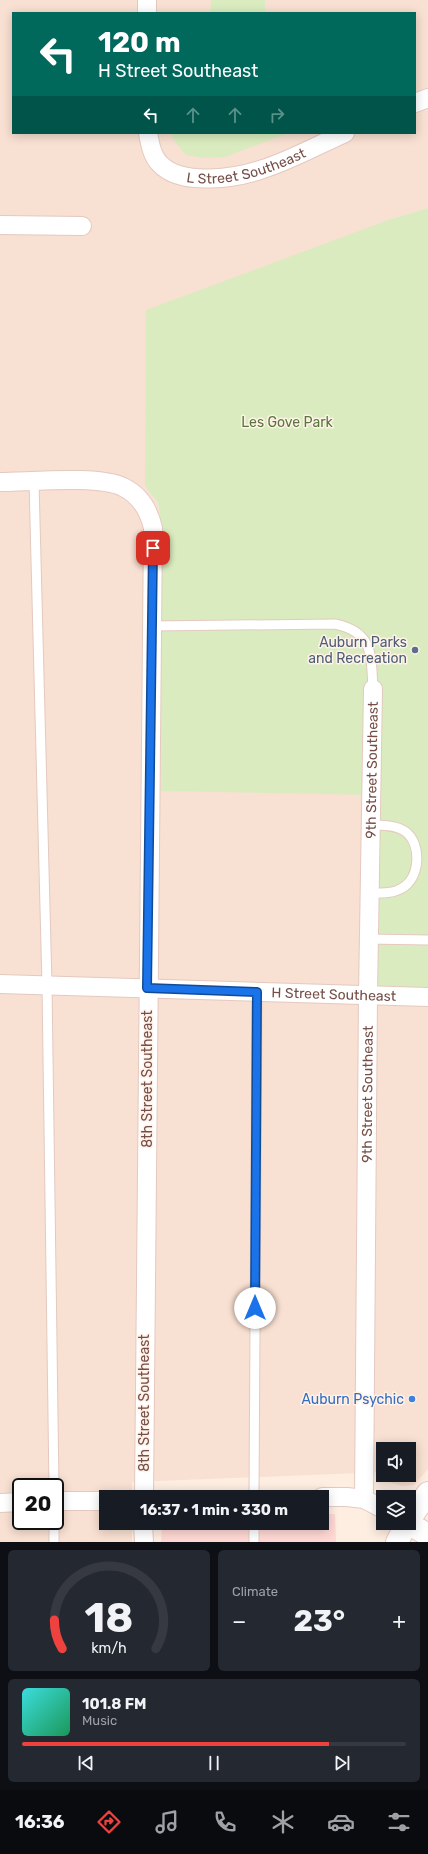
<!DOCTYPE html>
<meta charset="utf-8">
<style>
:root{--surface:#171b24;--page:#242831;--text:#f1f3f6;--muted:#9ea1a6;--line:#363941;--accent:#ef423f}
body{margin:0;font-family:Rubik,sans-serif;background:var(--page);color:var(--text);height:100vh;display:flex;flex-direction:column;font-size:15px;white-space:nowrap}
*{box-sizing:border-box;margin:0}
p{font-size:13px;color:var(--muted)}
.icon{flex:none;width:22px;height:22px;fill:none;stroke:currentColor;stroke-width:2;stroke-linecap:round;stroke-linejoin:round}
.map{position:relative;height:1542px;overflow:hidden}
.drawer{display:flex;flex-direction:column;gap:8px;padding:8px;background:#0d0f14;flex:1}
.drawer>*{flex:none}
.hud{position:absolute;left:12px;top:12px;width:404px;height:122px;border-radius:0px;box-shadow:0 2px 10px #0003;background:#00695c;color:#fff;overflow:hidden}
.buttons{position:absolute;left:376px;top:1442px;display:grid;gap:8px}
.buttons a{display:grid;place-items:center;width:40px;height:40px;border-radius:0px;background:var(--surface);box-shadow:0 2px 10px #0003;font-size:20px}
.speed{position:absolute;left:12px;top:1478px;display:flex;gap:8px;font-size:20px;font-weight:700;text-align:center}
.speed>*{display:grid;place-content:center;width:52px;height:52px;border-radius:50%;background:var(--surface);box-shadow:0 2px 10px #0003;line-height:1}
.speed .limit{border:2px solid #111;border-radius:6px;background:#fff;color:#111}
.pin{position:absolute;display:grid;place-items:center;width:34px;height:34px;color:#fff;margin:-17px;border-radius:8px;box-shadow:0 2px 6px #0006}
.me{position:absolute;width:44px;margin:-22px;rotate:0deg;stroke-linejoin:round;filter:drop-shadow(0 0 3px #0008)}
.turn{display:flex;align-items:center;gap:14px;height:84px;padding:0 20px;font-size:18px}
.turn .icon{width:52px;height:52px;stroke-width:2.5}
.turn b{display:block;font-size:28px;line-height:34px}
.lanes{display:flex;align-items:center;height:38px;padding:0 20px;background:#0003;justify-content:center;gap:20px;direction:ltr}
.lanes .off{opacity:.35}
.big{font-size:30px;font-weight:700;line-height:1.1}
.drawer .card{flex:1;display:flex;flex-direction:column;justify-content:center;gap:6px;min-width:0;padding:0 14px;border-radius:6px;background:var(--page)}
.drawer .dial{align-items:center;gap:0}
.dial svg{height:104px;overflow:visible;fill:none;stroke:var(--line);stroke-width:7;stroke-linecap:round;text-anchor:middle}
.dial text{fill:var(--text);stroke:none}
.song{display:flex;align-items:center;gap:12px}
.cover{width:48px;height:48px;border-radius:6px;background:linear-gradient(135deg,hsl(180 70% 55%),hsl(150 70% 35%))}
.played{height:4px;border-radius:2px;background:linear-gradient(90deg,var(--accent) 80%,var(--line) 80%)}
.keys{display:flex;justify-content:space-around;direction:ltr}
.heat{display:flex;justify-content:space-between;align-items:center;font-size:22px;direction:ltr}
.drawer .tiles{flex:1;display:grid;gap:8px;grid-template-columns:1fr 1fr}
.card:last-child{grid-column:span 2}
.trip{position:absolute;left:99px;top:1490px;width:230px;height:40px;border-radius:0px;background:var(--surface);box-shadow:0 2px 10px #0003;font-weight:700;line-height:40px;text-align:center}
.tab-bar{display:flex;height:64px;justify-content:space-around;align-items:center;background:#090b0e;color:var(--muted)}
.tab-bar .icon{width:28px;height:28px}
.tab-bar .active{color:var(--accent)}
.tab-bar b{font-size:18px;color:var(--text)}
.map>svg:first-child{display:block}
.residential{fill:#f8e0d2;fill-rule:evenodd}
.commercial{fill:#ffd8d4}
.green{fill:#daecbf}
.lines{fill:none;stroke-linecap:round;stroke-linejoin:round}
.lane-casing{stroke:#e4c9c0;stroke-width:11}
.street-casing{stroke:#e4c9c0;stroke-width:20}
.secondary-casing{stroke:#eac8bc;stroke-width:24}
.lane{stroke:#fff;stroke-width:9}
.street{stroke:#fff;stroke-width:18}
.secondary{stroke:#fff;stroke-width:22}
.route-casing{stroke:#114b97;stroke-width:10}
.route{stroke:#1a73e8;stroke-width:7}
.service-dot{fill:#5c6f8a;stroke:#fff2e9;stroke-width:1.5}
.shop-dot{fill:#3f7fe0;stroke:#fff2e9;stroke-width:1.5}
.labels{text-anchor:middle;stroke-width:3;stroke-linejoin:round;paint-order:stroke}
.street-label{font-size:14px;fill:#764e47;stroke:#fff2e9}
.park-label{font-size:14px;fill:#59773c;stroke:#fff2e9}
.service-label{font-size:14px;fill:#4e5e75;stroke:#fff2e9;text-anchor:end}
.shop-label{font-size:14px;fill:#366cbe;stroke:#fff2e9;text-anchor:end}
</style>
<div class="map">
<svg width="428" height="1542" viewBox="0 0 428 1542">
<rect width="100%" height="100%" fill="#feede1"/>
<path class="residential" d="M0 0H428V208L391 219 145 486 158 503 161 526 371 795 428 997V1469L414 1485 403 1486 391 1483 388 1475H409V1449H383V1472L132 1482V1497H106V1523H132V1542H0ZM13 13H415V133H13ZM21 1487H55V1521H21Z"/>
<path class="commercial" d="M322 1514H335L336 1542H161L162 1523H322Z"/>
<path class="green" d="M211 0H265V13H210Z
M171 133H288L225 157 203 158 186 155 175 142Z
M428 208V997L368 995 371 795 161 791V526L158 503 145 486 146 310 391 219Z"/>
<g class="lines">
<g class="lane-casing">
<path id="lane" d="M34 482 47 985 54 1487
M151 626 335 624C374 632 371 656 373 689
M369 893C380 893 393 894 402 888 420 878 422 845 406 832 397 825 381 825 370 825
M368 939 428 940
M254 1497 257 992
M54 1521V1542
M254 1542V1523"/>
</g>
<g class="street-casing">
<g id="street">
<path d="M147 13V0"/>
<path d="M415 103 428 98"/>
<path id="s1" d="M148 133C150 144 152 156 160 164 182 187 237 178 263 169 291 160 318 145 345 133"/>
<path d="M0 225 82 226"/>
<path d="M0 482C29 482 99 475 123 487 140 495 149 511 153 528L144 1497"/>
<path id="s2" d="M0 984 428 997"/>
<path d="M322 1497H347L364 1499 383 1509"/>
<path id="s3" d="M364 1499 368 995 373 689"/>
<path d="M55 1501H106"/>
<path d="M0 1503 21 1502"/>
<path d="M143 1523 144 1542"/>
</g>
</g>
<g class="secondary-casing">
<path id="secondary" d="M409 1520 428 1493
M408 1523 428 1535
M397 1542 407 1523"/>
</g>
<use href="#lane" class="lane"/>
<use href="#street" class="street"/>
<use href="#secondary" class="secondary"/>
</g>
<g class="lines">
<g class="route-casing">
<path id="route" d="M153 548 147 988 257 992 255 1308"/>
</g>
<use href="#route" class="route"/>
</g>
<circle class="service-dot" cx="415" cy="650" r="4"/>
<circle class="shop-dot" cx="412" cy="1399" r="4"/>
<g class="labels">
<g class="street-label">
<text dy="5" stroke="none"><textPath href="#s1" startOffset="125">L Street Southeast</textPath></text>
<text dy="5" stroke="none"><textPath href="#s3" startOffset="729">9th Street Southeast</textPath></text>
<text dy="5" stroke="none"><textPath href="#s2" startOffset="334">H Street Southeast</textPath></text>
<text transform="translate(147 1079) rotate(-90)" y="5">8th Street Southeast</text>
<text dy="5" stroke="none"><textPath href="#s3" startOffset="405">9th Street Southeast</textPath></text>
<text transform="translate(144 1403) rotate(-90)" y="5">8th Street Southeast</text>
</g>
<g class="park-label">
<text x="287" y="427">Les Gove Park</text>
</g>
<g class="service-label">
<text x="407" y="647">Auburn Parks<tspan x="407" dy="16">and Recreation</tspan></text>
</g>
<g class="shop-label">
<text x="404" y="1404">Auburn Psychic</text>
</g>
</g>
</svg>
<div class="buttons">
<a><svg class="icon" aria-label="sound" viewBox="0 0 24 24"><path d="M4 9h4l5-4v14l-5-4H4zM17 9q2 3 0 6"/></svg></a>
<a><svg class="icon" aria-label="layers" viewBox="0 0 24 24"><path d="M12 4l9 5-9 5-9-5zM3 14l9 5 9-5"/></svg></a>
</div>
<div class="speed"><div class="limit">20</div></div>
<div class="pin" style="left:153px;top:548px;background:#d93025"><svg class="icon" aria-label="arrive" viewBox="0 0 24 24"><path d="M6 21V4h12l-3 4 3 4H6"/></svg></div>
<svg class="me" style="left:255px;top:1308px" viewBox="-20 -20 40 40"><circle r="19" fill="#fff"/><path d="M0-13L10 11 0 6-10 11z" fill="#1a73e8"/></svg>
<div class="trip">16:37 · 1 min · 330 m</div>
<div class="hud">
<div class="turn"><svg class="icon" aria-label="left" viewBox="0 0 24 24"><path d="M17 20v-9H6M10 6l-5 5 5 5"/></svg><div><b>120 m</b>H Street Southeast</div></div>
<div class="lanes"><svg class="icon" aria-label="left" viewBox="0 0 24 24"><path d="M17 20v-9H6M10 6l-5 5 5 5"/></svg><svg class="icon off" aria-label="ahead" viewBox="0 0 24 24"><path d="M12 20V5M6 11l6-6 6 6"/></svg><svg class="icon off" aria-label="ahead" viewBox="0 0 24 24"><path d="M12 20V5M6 11l6-6 6 6"/></svg><svg class="icon off" aria-label="right" viewBox="0 0 24 24"><path d="M7 20v-9h11M14 6l5 5-5 5"/></svg></div>
</div>
</div>
<section class="drawer">
<div class="tiles">
<div class="card dial"><svg viewBox="0 0 100 80">
<path d="M14 69A42 42 0 1 1 86 69"/>
<path d="M14 69A42 42 0 0 1 8 47" stroke="#ef423f"/>
<text x="50" y="56" font-size="32" font-weight="700">18</text>
<text x="50" y="72" font-size="11">km/h</text>
</svg></div>
<div class="card"><p>Climate</p>
<div class="heat"><a>−</a><b class="big">23°</b><a>+</a></div>
</div>
<div class="card">
<div class="song"><i class="cover"></i><div><b>101.8 FM</b><p>Music</p></div></div>
<div class="played"></div>
<div class="keys"><svg class="icon" aria-label="previous" viewBox="0 0 24 24"><path d="M18 5L8 12l10 7zM5 5v14"/></svg><svg class="icon" aria-label="pause" viewBox="0 0 24 24"><path d="M8 5v14M16 5v14"/></svg><svg class="icon" aria-label="next" viewBox="0 0 24 24"><path d="M6 5l10 7-10 7zM19 5v14"/></svg></div>
</div>
</div>
</section>
<nav class="tab-bar">
<b>16:36</b>
<svg class="icon active" aria-label="directions" viewBox="0 0 24 24"><path d="M12 3l9 9-9 9-9-9zM9 14v-3h6M13 9l2 2-2 2"/></svg>
<svg class="icon" aria-label="music" viewBox="0 0 24 24"><path d="M9 18V5l10-2v13"/><circle cx="6" cy="18" r="3"/><circle cx="16" cy="16" r="3"/></svg>
<svg class="icon" aria-label="phone" viewBox="0 0 24 24"><path d="M5 4h4l2 5-3 2q2 4 5 5l2-3 5 2v4C11 20 4 13 5 4z"/></svg>
<svg class="icon" aria-label="climate" viewBox="0 0 24 24"><path d="M12 3v18M4 7l16 10M4 17L20 7"/></svg>
<svg class="icon" aria-label="car" viewBox="0 0 24 24"><path d="M5 17H2v-5l4-1 3-4h7l3 4 3 1v5h-3M9 17h6M6 11h13"/><circle cx="7" cy="17" r="2"/><circle cx="17" cy="17" r="2"/></svg>
<svg class="icon" aria-label="filters" viewBox="0 0 24 24"><path d="M4 7h16M4 17h16"/><circle cx="9" cy="7" r="2"/><circle cx="15" cy="17" r="2"/></svg>
</nav>
